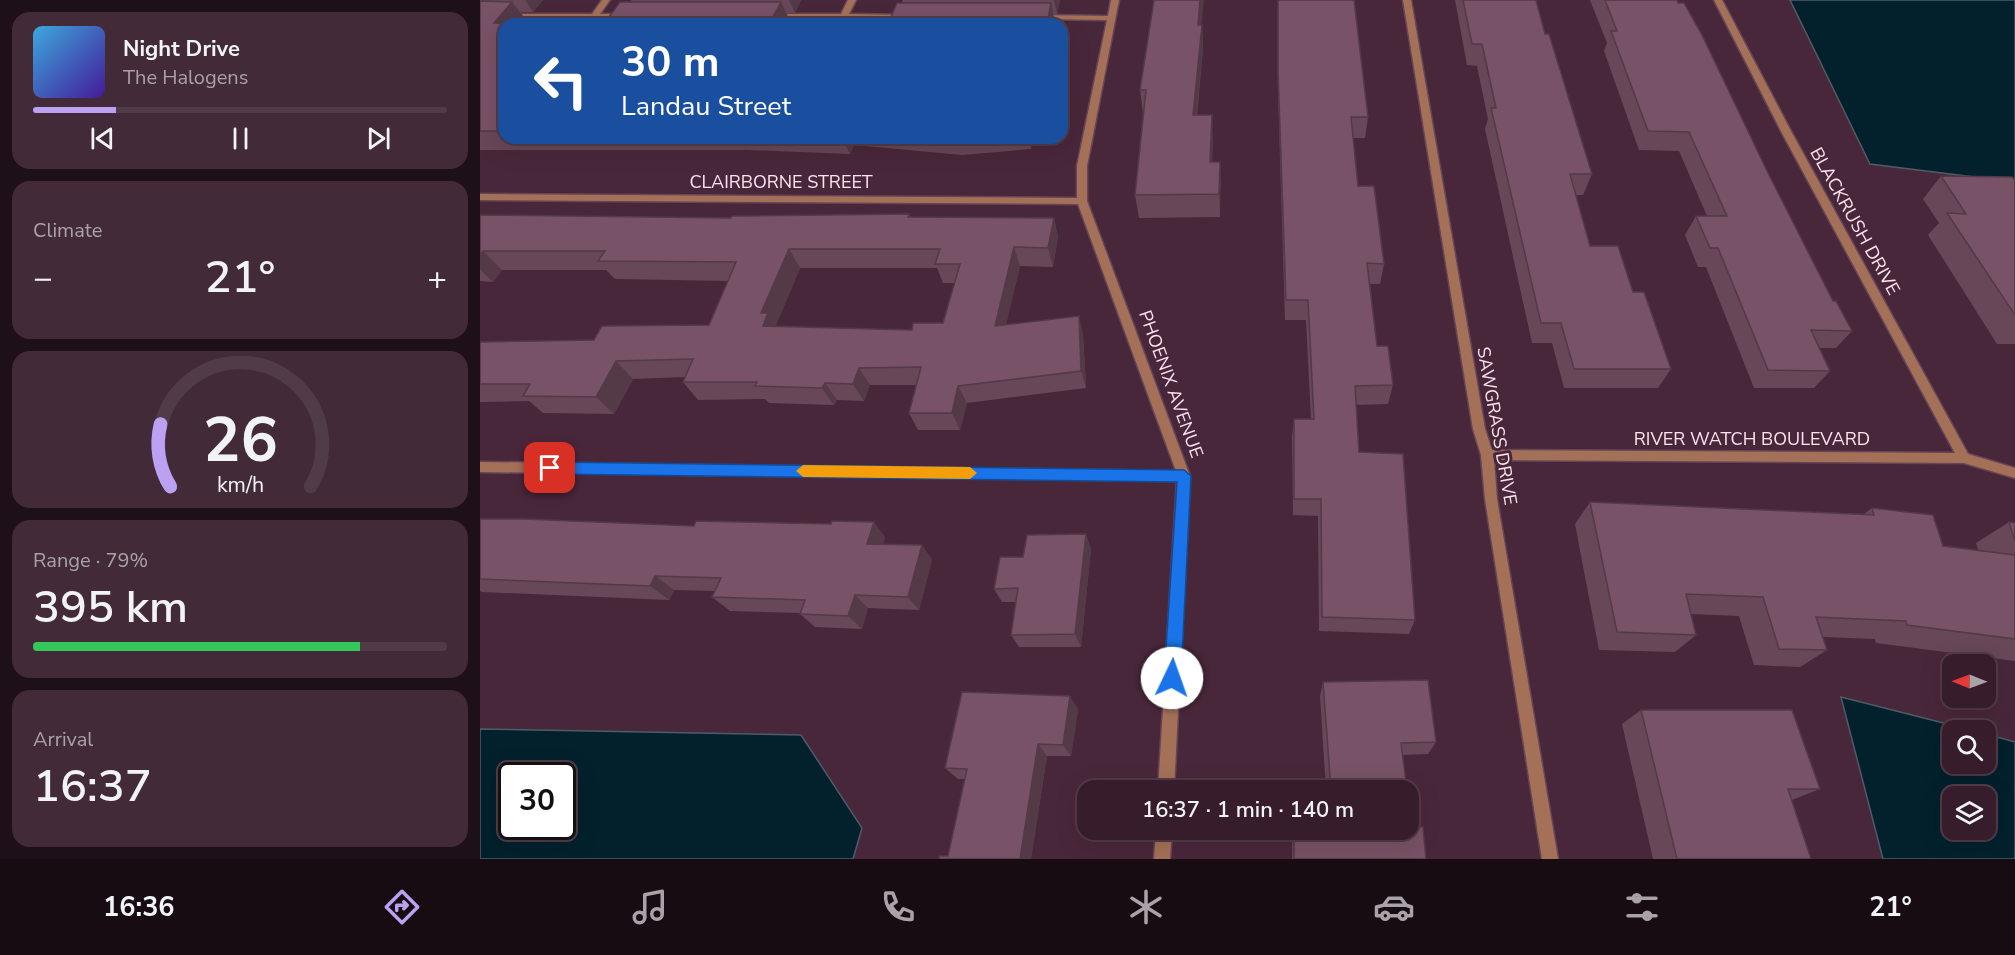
<!DOCTYPE html>
<meta charset="utf-8">
<style>
:root{--surface:#371d2c;--page:#422a38;--text:#f1f3f6;--muted:#aaa2a9;--line:#513b48;--accent:#bca0f2}
body{margin:0;font-family:"Nunito Sans",sans-serif;background:var(--page);color:var(--text);height:100vh;display:flex;flex-direction:column;font-size:22px;white-space:nowrap}
*{box-sizing:border-box;margin:0}
p{font-size:20px;color:var(--muted)}
.icon{flex:none;width:33px;height:33px;fill:none;stroke:currentColor;stroke-width:2;stroke-linecap:round;stroke-linejoin:round}
.map{position:relative;flex:1;overflow:hidden}
.drawer{display:flex;flex-direction:column;gap:12px;padding:12px;background:#1e1018;width:480px}
.drawer>*{flex:none}
.guide{position:absolute;left:18px;top:18px;width:570px;height:126px;border-radius:18px;box-shadow:0 6px 24px #0002,0 0 0 2px var(--line);background:#1a4fa0;color:#fff;overflow:hidden}
.needle{width:39px;rotate:271deg}
.controls{position:absolute;left:1462px;top:654px;display:grid;gap:12px}
.controls a{display:grid;place-items:center;width:54px;height:54px;border-radius:12px;background:var(--surface);box-shadow:0 6px 24px #0002,0 0 0 2px var(--line);font-size:30px}
.speed{position:absolute;left:18px;top:762px;display:flex;gap:12px;font-size:30px;font-weight:700;text-align:center}
.speed>*{display:grid;place-content:center;width:78px;height:78px;border-radius:50%;background:var(--surface);box-shadow:0 6px 24px #0002,0 0 0 2px var(--line);line-height:1}
.speed .limit{border:3px solid #111;border-radius:9px;background:#fff;color:#111}
.pin{position:absolute;display:grid;place-items:center;width:51px;height:51px;color:#fff;margin:-26px;border-radius:12px;box-shadow:0 3px 9px #0006}
.me{position:absolute;width:66px;margin:-33px;rotate:3deg;stroke-linejoin:round;filter:drop-shadow(0 0 4px #0008)}
.turn{display:flex;align-items:center;gap:21px;height:126px;padding:0 24px;font-size:27px}
.turn .icon{width:78px;height:78px;stroke-width:2.5}
.turn b{display:block;font-size:42px;line-height:51px}
.big{font-size:45px;font-weight:600;line-height:1.1}
.drawer .card{flex:1;display:flex;flex-direction:column;justify-content:center;gap:9px;min-width:0;padding:0 21px;border-radius:18px;background:var(--page)}
.drawer .dial{align-items:center;gap:0}
.dial svg{height:156px;overflow:visible;fill:none;stroke:var(--line);stroke-width:7;stroke-linecap:round;text-anchor:middle}
.dial text{fill:var(--text);stroke:none}
.song{display:flex;align-items:center;gap:18px}
.cover{width:72px;height:72px;border-radius:9px;background:linear-gradient(135deg,hsl(200 70% 55%),hsl(260 70% 35%))}
.played{height:6px;border-radius:3px;background:linear-gradient(90deg,var(--accent) 20%,var(--line) 20%)}
.keys{display:flex;justify-content:space-around;direction:ltr}
.heat{display:flex;justify-content:space-between;align-items:center;font-size:33px;direction:ltr}
.charge{height:9px;border-radius:4px;background:linear-gradient(90deg,#34c759 79%,var(--line) 0)}
.trip{position:absolute;left:597px;top:780px;width:342px;height:60px;border-radius:18px;background:var(--surface);box-shadow:0 6px 24px #0002,0 0 0 2px var(--line);font-weight:600;line-height:60px;text-align:center}
.menu{display:flex;height:96px;justify-content:space-around;align-items:center;background:#160c12;color:var(--muted)}
.menu .icon{width:42px;height:42px}
.menu .selected{color:var(--accent)}
.menu b{font-size:27px;color:var(--text)}
main{display:flex;flex:1;min-height:0}
.map>svg:first-child{display:block}
.water{fill:#02212c;stroke:#4d5c67;stroke-width:1.5;fill-rule:evenodd}
.lines{fill:none;stroke-linecap:round;stroke-linejoin:round}
.minor-casing{stroke:#664557;stroke-width:3}
.minor{fill:#a47158;fill-rule:evenodd}
.wall{fill:#674758;fill-rule:evenodd}
.shaded-wall{fill:#543947}
.building{fill:#785266;stroke:#543947;stroke-width:1.5;fill-rule:evenodd}
.route{fill:#1a73e8;stroke:#114b97;stroke-width:1.5}
.slow{fill:#f59e0b}
.labels{text-anchor:middle;stroke-width:6;stroke-linejoin:round;paint-order:stroke}
.street-label{font-size:18px;fill:#fce5f0;stroke:#49273a}
</style>
<main>
<section class="drawer">
<div class="card">
<div class="song"><i class="cover"></i><div><b>Night Drive</b><p>The Halogens</p></div></div>
<div class="played"></div>
<div class="keys"><svg class="icon" aria-label="previous" viewBox="0 0 24 24"><path d="M18 5L8 12l10 7zM5 5v14"/></svg><svg class="icon" aria-label="pause" viewBox="0 0 24 24"><path d="M8 5v14M16 5v14"/></svg><svg class="icon" aria-label="next" viewBox="0 0 24 24"><path d="M6 5l10 7-10 7zM19 5v14"/></svg></div>
</div>
<div class="card"><p>Climate</p>
<div class="heat"><a>−</a><b class="big">21°</b><a>+</a></div>
</div>
<div class="card dial"><svg viewBox="0 0 100 80">
<path d="M14 69A42 42 0 1 1 86 69"/>
<path d="M14 69A42 42 0 0 1 9 37" stroke="#bca0f2"/>
<text x="50" y="56" font-size="32" font-weight="700">26</text>
<text x="50" y="72" font-size="11">km/h</text>
</svg></div>
<div class="card"><p>Range · 79%</p><b class="big">395 km</b><div class="charge"></div></div>
<div class="card"><p>Arrival</p><b class="big">16:37</b></div>
</section>
<div class="map">
<svg width="1535" height="859" viewBox="0 0 1535 859">
<rect width="100%" height="100%" fill="#49273a"/>
<path class="water" d="M1310 0H1535V182L1390 164Z
M1361 697 1491 730H1473V764H1506V734L1535 742V859H1403ZM1473 796H1506V830H1473Z
M0 729 321 735 382 828 373 859H0ZM32 776H82V826H32Z"/>
<g class="lines">
<g class="minor-casing">
<path id="minor" d="M122 0H130L120 14H145L149 16 145 18H0V14H112Z
M368 0H376L369 14 427 15 431 17 427 19 291 18 287 16 291 14H361Z
M631 0H639L607 166V201L710 476 694 790H678L697 481 0 472V462L696 471 598 204 0 200V194L597 198V166L627 20 558 19 554 17 558 15 628 16Z
M923 0H931L1005 429 1012 450 1475 453 1302 133 1234 0H1242L1312 133 1488 454 1535 468V478L1484 463 1014 460 1017 499 1078 859H1062L1005 499 1001 455 993 429Z
M676 830H692L690 859H674Z"/>
</g>
<use href="#minor" class="minor"/>
</g>
<path class="wall" d="M0 0H63L53 12H40L46 20 24 24V138H552L551 149 482 155 374 145 370 154 266 150H0Z
M151 0H321L315 13H306L310 21 309 24H124L152 2Z
M422 0H580L577 14H573L575 24H408L423 3Z
M798 0H874L888 117 885 138H873L878 186 904 264 900 284H890L897 346 913 385 908 404 876 405 879 452 935 620 929 634 839 631 838 516 813 515 812 437 814 419H831L826 320H805L798 94Z
M975 0H1056L1065 34 1112 174 1103 195H1096L1110 246 1153 292 1191 369 1178 388H1084L1072 343H1052L1005 129 1008 119 997 66 987 65Z
M1110 0H1197L1289 175 1353 301 1372 331 1356 348H1339L1350 371 1334 388H1274L1226 267H1218L1205 235 1216 216H1227L1199 151 1159 150 1124 51 1127 43Z
M721 25H722L723 49 717 115 733 138 732 162H740V217L659 218 655 195 663 113 660 90Z
M1461 176 1535 180V344H1517L1448 235 1459 223 1443 199Z
M429 214 430 217 574 218 578 237 573 267 540 266 526 324 603 334 606 388 487 403 480 430H438L429 413 436 385H390L384 401 357 400 354 405 289 403 285 399 218 400 203 382 205 377 153 379 134 414 63 413 49 401 0 402V342L114 340 229 325 248 281 135 279 126 270H22L13 282 0 281V215L251 218ZM320 268H457L463 283H475L463 323 432 330 297 326 296 325Z
M1110 502 1384 514 1392 508 1463 546 1498 550 1496 543 1529 522 1535 523V661L1396 643 1395 639 1343 637 1347 650 1320 667 1274 665 1259 616 1211 614 1216 635 1195 652 1119 650 1095 524Z
M0 519 405 537 403 544 442 545 452 560 439 610 388 608 382 629 335 627 320 614 321 613 250 611 232 597 235 591 194 590 189 600 2 592 0 591Z
M606 534 611 549 601 647H539L531 635 536 602H522L514 589 543 557Z
M843 682 956 742 948 754 922 755 927 790H846L840 696Z
M598 709 591 756H567L551 859H459L468 856 485 779H478L465 768Z
M1161 710 1340 789 1312 800 1331 859H1173L1142 724Z
M931 826 946 859H812V830H928Z"/>
<path class="shaded-wall" d="M45 0H63L53 12Z
M309 0H321L315 13Z
M574 0H580L577 14Z
M720 0H724L719 48 718 25Z
M32 2 46 20 43 24 14 23Z
M301 2 310 21 309 24H289Z
M571 3 575 24H567Z
M722 25 723 49 714 138 713 115Z
M732 115 733 138 731 185 730 162Z
M362 138H370L374 145 370 154Z
M549 138H552L551 149Z
M740 162 741 185 740 217 739 194Z
M574 218 578 237 573 267 568 248Z
M534 247 540 266 522 343 515 326Z
M309 249 320 268 296 325 301 331 283 326 281 313Z
M3 251 22 270 13 282 0 269V255Z
M599 316 603 334 606 388 601 371Z
M136 361 153 379 134 414 116 397Z
M379 368 390 385 384 401 373 384Z
M345 383 357 400 354 405 342 388Z
M478 386 487 403 480 430 472 413Z
M394 522 405 537 399 558 387 544Z
M606 534 611 549 601 647 595 634Z
M442 545 452 560 439 610 428 597Z
M175 576 194 590 189 600 170 586Z
M375 595 388 608 382 629 368 616Z
M590 696 598 709 591 756 583 745Z
M558 744 567 756 551 859H540Z"/>
<path class="building" d="M674 0H720L718 25H722L713 115H732L730 162H740L739 194 655 195 666 90H660Z
M798 0H874L888 117H871L878 186H894L904 264 887 263 897 346H908L913 385 875 386 879 452 923 454 935 620 842 617 841 499H814V419H834L828 300H806L798 72Z
M983 0H1056L1065 34H1069L1112 174H1090L1110 246H1138L1153 292H1164L1191 369H1094L1081 323H1061L1011 108H1016L1002 44H992Z
M1125 0H1197L1198 3H1204L1222 35 1289 175 1353 301H1356L1372 331 1331 330 1350 371 1288 370 1238 248H1230L1216 216H1247L1209 132 1168 131 1131 31H1137Z
M0 1 32 2 14 23 110 24H24V131H0Z
M140 2H301L289 24H124Z
M417 3H571L567 24H408Z
M1461 176 1532 177 1535 180V315L1467 213 1486 214Z
M429 214 428 217 574 218 568 248 534 247 515 326 599 316 601 371 478 386 472 413H429L441 367 379 368 373 384 345 383 342 388 275 386 277 382H203L213 359 136 361 116 397 43 396 50 384H0V342L114 340 122 326 229 325 256 262 118 261 125 251H3L0 255V215L251 218 252 216ZM309 249H460L455 264H480L463 323H433L432 330 283 326 288 313H281Z
M1110 502 1394 515 1392 508 1453 515 1463 546 1535 555V639L1427 625 1426 621 1336 617 1347 650 1299 649 1283 597 1206 594 1216 635 1137 632Z
M0 519H43L214 526 216 521 351 524 352 521 394 522 387 544 442 545 428 597 375 595 368 616 320 614 325 600 232 597 241 578 175 576 170 586 0 579Z
M1529 522 1535 523V541Z
M606 534 595 634 531 635 538 588 514 589 520 557H543L547 535Z
M948 680 956 742 921 743 927 790H851L843 682Z
M482 692 590 696 583 745 558 744 540 859H459V856H468L487 769 465 768Z
M1161 710H1312L1340 789H1308L1331 859H1197Z
M928 806 931 826 943 827 946 859H814V830H928Z"/>
<path class="route" d="M70 462 704 470 711 476 701 678 698 684 692 686 687 684 684 678 697 482 70 474 63 468Z"/>
<path class="slow" d="M323 465 490 467 497 473 490 479 323 477 316 471Z"/>
<g class="labels">
<g class="street-label">
<text x="301" y="188">CLAIRBORNE STREET</text>
<text transform="translate(1375 221) rotate(61)" y="6">BLACKRUSH DRIVE</text>
<text transform="translate(691 384) rotate(70)" y="6">PHOENIX AVENUE</text>
<text transform="translate(1017 426) rotate(80)" y="6">SAWGRASS DRIVE</text>
<text x="1272" y="445">RIVER WATCH BOULEVARD</text>
</g>
</g>
</svg>
<div class="controls">
<a><svg class="needle" viewBox="-14 -14 28 28"><path d="M0-13l5 13h-10z" fill="#e53935"/><path d="M0 13l5-13h-10z" fill="#aaa2a9"/></svg></a>
<a><svg class="icon" aria-label="search" viewBox="0 0 24 24"><circle cx="10" cy="10" r="6"/><path d="M15 15l6 6"/></svg></a>
<a><svg class="icon" aria-label="layers" viewBox="0 0 24 24"><path d="M12 4l9 5-9 5-9-5zM3 14l9 5 9-5"/></svg></a>
</div>
<div class="speed"><div class="limit">30</div></div>
<div class="pin" style="left:70px;top:468px;background:#d93025"><svg class="icon" aria-label="arrive" viewBox="0 0 24 24"><path d="M6 21V4h12l-3 4 3 4H6"/></svg></div>
<svg class="me" style="left:692px;top:678px" viewBox="-20 -20 40 40"><circle r="19" fill="#fff"/><path d="M0-13L10 11 0 6-10 11z" fill="#1a73e8"/></svg>
<div class="trip">16:37 · 1 min · 140 m</div>
<div class="guide">
<div class="turn"><svg class="icon" aria-label="left" viewBox="0 0 24 24"><path d="M17 20v-9H6M10 6l-5 5 5 5"/></svg><div><b>30 m</b>Landau Street</div></div>
</div>
</div>
</main>
<nav class="menu">
<b>16:36</b>
<svg class="icon selected" aria-label="directions" viewBox="0 0 24 24"><path d="M12 3l9 9-9 9-9-9zM9 14v-3h6M13 9l2 2-2 2"/></svg>
<svg class="icon" aria-label="music" viewBox="0 0 24 24"><path d="M9 18V5l10-2v13"/><circle cx="6" cy="18" r="3"/><circle cx="16" cy="16" r="3"/></svg>
<svg class="icon" aria-label="phone" viewBox="0 0 24 24"><path d="M5 4h4l2 5-3 2q2 4 5 5l2-3 5 2v4C11 20 4 13 5 4z"/></svg>
<svg class="icon" aria-label="climate" viewBox="0 0 24 24"><path d="M12 3v18M4 7l16 10M4 17L20 7"/></svg>
<svg class="icon" aria-label="car" viewBox="0 0 24 24"><path d="M5 17H2v-5l4-1 3-4h7l3 4 3 1v5h-3M9 17h6M6 11h13"/><circle cx="7" cy="17" r="2"/><circle cx="17" cy="17" r="2"/></svg>
<svg class="icon" aria-label="filters" viewBox="0 0 24 24"><path d="M4 7h16M4 17h16"/><circle cx="9" cy="7" r="2"/><circle cx="15" cy="17" r="2"/></svg>
<b>21°</b>
</nav>
